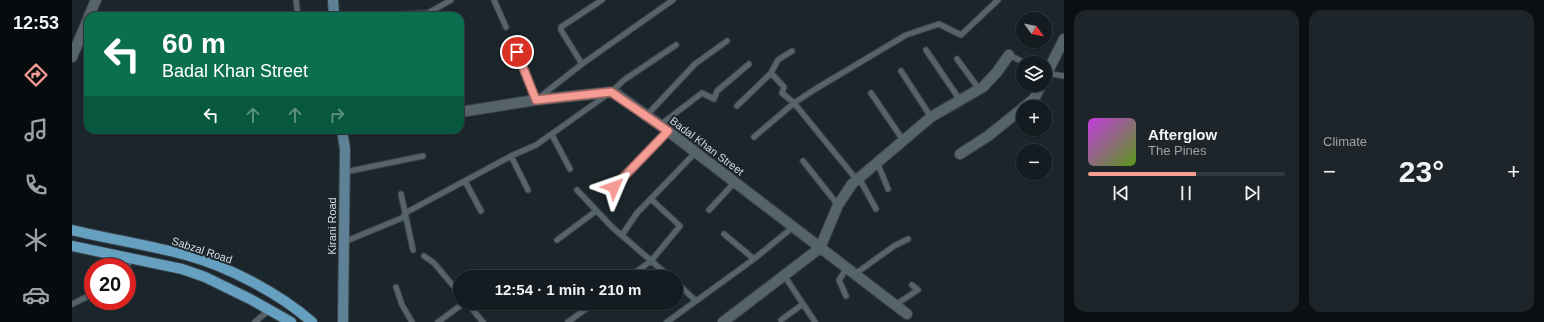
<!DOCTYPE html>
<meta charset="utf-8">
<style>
:root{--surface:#141c21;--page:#1d252a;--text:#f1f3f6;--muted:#9da1a5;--line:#333a3f;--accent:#f59c95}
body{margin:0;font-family:Arial,sans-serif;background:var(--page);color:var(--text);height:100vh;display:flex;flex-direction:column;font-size:15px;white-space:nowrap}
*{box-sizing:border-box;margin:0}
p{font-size:13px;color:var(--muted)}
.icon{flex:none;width:22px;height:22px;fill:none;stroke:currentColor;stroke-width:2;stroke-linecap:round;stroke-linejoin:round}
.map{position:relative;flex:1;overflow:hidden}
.panel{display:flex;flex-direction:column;gap:10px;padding:10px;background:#0b0f12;width:480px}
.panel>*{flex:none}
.guide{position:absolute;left:12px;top:12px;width:380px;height:122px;border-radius:12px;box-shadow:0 1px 3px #0004,0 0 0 1px var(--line);background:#0b6e4f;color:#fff;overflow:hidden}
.needle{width:26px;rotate:123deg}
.buttons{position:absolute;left:944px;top:12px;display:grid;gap:8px}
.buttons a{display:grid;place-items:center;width:36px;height:36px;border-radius:50%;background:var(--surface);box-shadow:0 1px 3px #0004,0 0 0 1px var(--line);font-size:20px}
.speed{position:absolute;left:12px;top:258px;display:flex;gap:8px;font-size:20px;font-weight:700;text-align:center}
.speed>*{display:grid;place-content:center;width:52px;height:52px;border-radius:50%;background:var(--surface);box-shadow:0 1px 3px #0004,0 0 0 1px var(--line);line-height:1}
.speed .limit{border:6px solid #d22;background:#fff;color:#111}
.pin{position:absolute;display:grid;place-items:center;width:34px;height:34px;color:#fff;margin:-17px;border:2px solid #fff;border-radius:50%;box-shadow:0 1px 4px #0007}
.me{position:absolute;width:44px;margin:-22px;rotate:47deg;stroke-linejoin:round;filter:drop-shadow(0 0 3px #0008)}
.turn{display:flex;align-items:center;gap:14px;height:84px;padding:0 12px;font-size:18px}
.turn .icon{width:52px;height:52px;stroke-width:2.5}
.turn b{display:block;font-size:28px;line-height:34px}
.lanes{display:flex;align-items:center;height:38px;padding:0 12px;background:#0003;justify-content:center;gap:20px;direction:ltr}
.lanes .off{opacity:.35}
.big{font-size:30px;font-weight:700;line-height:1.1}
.panel .tile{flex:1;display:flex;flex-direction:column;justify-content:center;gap:6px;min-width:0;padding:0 14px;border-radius:12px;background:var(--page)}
.song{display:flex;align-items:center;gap:12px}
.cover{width:48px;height:48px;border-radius:6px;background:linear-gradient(135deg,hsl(290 70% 55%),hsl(90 70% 35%))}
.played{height:4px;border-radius:2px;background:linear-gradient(90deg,var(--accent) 55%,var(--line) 55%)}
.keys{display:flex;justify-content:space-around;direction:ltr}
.heat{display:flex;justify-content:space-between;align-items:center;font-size:22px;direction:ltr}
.panel .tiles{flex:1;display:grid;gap:10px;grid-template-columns:repeat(2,1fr)}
.trip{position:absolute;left:381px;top:270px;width:230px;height:40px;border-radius:20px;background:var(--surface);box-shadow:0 1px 3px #0004,0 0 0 1px var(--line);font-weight:700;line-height:40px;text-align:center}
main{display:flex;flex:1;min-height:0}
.tabs{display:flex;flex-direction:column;width:72px;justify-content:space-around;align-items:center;background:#080b0d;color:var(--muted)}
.tabs .icon{width:28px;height:28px}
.tabs .current{color:var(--accent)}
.tabs b{font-size:18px;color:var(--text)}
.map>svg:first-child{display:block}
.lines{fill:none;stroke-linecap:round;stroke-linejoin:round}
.service-casing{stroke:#3b4449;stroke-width:7}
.minor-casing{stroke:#3b4449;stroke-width:12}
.secondary-casing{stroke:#3b4449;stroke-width:12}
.primary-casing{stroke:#3b4449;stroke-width:12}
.service{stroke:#57636b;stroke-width:5}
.minor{stroke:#57636b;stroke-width:10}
.secondary{stroke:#5e8196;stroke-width:10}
.primary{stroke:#65a0c0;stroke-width:10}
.route-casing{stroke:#9f6561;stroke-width:10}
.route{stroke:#f59c95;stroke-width:7}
.labels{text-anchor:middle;stroke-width:4;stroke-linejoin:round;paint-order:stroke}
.street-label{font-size:11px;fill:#d5dce1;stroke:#1b262c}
</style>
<main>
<nav class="tabs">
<b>12:53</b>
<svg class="icon current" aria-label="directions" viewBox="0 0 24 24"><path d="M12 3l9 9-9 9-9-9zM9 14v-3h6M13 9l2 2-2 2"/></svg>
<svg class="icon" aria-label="music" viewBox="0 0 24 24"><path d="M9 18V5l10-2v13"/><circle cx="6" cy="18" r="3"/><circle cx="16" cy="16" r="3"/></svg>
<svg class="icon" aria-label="phone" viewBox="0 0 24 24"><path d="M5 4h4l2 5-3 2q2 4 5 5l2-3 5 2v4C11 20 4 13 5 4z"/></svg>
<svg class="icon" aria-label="climate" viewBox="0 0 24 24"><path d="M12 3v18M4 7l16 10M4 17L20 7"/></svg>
<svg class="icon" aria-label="car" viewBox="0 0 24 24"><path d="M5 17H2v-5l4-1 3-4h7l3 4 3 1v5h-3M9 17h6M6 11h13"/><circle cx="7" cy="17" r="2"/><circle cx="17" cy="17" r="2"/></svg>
</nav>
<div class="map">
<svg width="992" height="322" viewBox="0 0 992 322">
<rect width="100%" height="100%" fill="#1b262c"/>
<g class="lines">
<g class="service-casing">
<path id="service" d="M224 0 226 16
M422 0 434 27
M294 16 356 13 379 0
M440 40 464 100 510 64 601 0
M854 50 888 100
M937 55 953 63
M885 59 907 89
M510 64 489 30V27L530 0
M829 71 859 117
M699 73 712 87 710 93 722 103 785 180
M974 73 992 76
M799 93 831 140
M665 106 699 73 706 60 720 51
M575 115 623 64 655 41
M588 125 630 93 642 99 645 91 677 64
M480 135 498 169
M682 137 722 103 745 88 834 35 867 24 889 35 926 0
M439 156 456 190
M731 161 766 205
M805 162 816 189
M273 172 351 156
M787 178 804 209
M393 181 409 211
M542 187 596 131
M505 190 540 227 598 277
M329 194 341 250
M637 210 663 182
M652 234 682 259
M550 235 565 213 624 152
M485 240 524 211
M272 242 330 218 335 212 439 156 464 145 539 92 552 80 604 45
M352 256 362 263 388 294
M55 268 58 259
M783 274 822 246 836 239
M557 277 579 261 608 226 579 199
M604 282 624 301
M324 287 330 305 340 322
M774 296 767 280 775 268
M395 303 411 322
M0 304 21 294
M731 304 743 322
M823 305 846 290 840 285
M709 320 731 304 712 275
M183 322 197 310
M366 322 392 303
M496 322 522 303
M595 322 682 259 721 227"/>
</g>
<g class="minor-casing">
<path id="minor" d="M17 16 24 0
M0 57 16 19
M973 77 992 39
M952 107 962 99 969 85
M388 112 464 100 539 92 543 93 588 125 835 314
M888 154 916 136 951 108
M651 322 748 248 766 205 780 184 859 117 911 87 925 72 937 55"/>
</g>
<g class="secondary-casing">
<path id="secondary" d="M261 0 262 16
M270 130 273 149 271 322"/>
</g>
<g class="primary-casing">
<path id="primary" d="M0 230C38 239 77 245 114 255 157 267 207 293 240 322
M0 246 110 269 133 277 178 299 219 322"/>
</g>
<use href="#service" class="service"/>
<use href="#minor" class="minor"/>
<use href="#secondary" class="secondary"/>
<use href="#primary" class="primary"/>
</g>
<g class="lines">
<g class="route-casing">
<path id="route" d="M445 52 464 100 539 92 596 131 542 187"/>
</g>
<use href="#route" class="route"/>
</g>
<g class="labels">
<g class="street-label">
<text transform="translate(635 146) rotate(37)" y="4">Badal Khan Street</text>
<text transform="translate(260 226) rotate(-90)" y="4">Kirani Road</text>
<text transform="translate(130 250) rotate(18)" y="4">Sabzal Road</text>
</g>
</g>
</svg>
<div class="buttons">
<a><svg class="needle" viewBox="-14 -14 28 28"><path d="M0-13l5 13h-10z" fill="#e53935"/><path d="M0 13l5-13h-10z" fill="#9da1a5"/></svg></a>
<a><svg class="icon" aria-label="layers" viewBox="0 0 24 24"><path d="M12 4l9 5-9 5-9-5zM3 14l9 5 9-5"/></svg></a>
<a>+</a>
<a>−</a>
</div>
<div class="speed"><div class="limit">20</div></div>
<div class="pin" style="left:445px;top:52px;background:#d93025"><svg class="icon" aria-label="arrive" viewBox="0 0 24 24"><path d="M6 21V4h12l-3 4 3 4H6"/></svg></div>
<svg class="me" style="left:542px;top:187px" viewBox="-20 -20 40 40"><path d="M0-17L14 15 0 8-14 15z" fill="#f59c95" stroke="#fff" stroke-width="4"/></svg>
<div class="trip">12:54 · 1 min · 210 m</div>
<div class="guide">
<div class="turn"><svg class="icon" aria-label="left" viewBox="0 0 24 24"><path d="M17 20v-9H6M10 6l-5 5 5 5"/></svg><div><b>60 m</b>Badal Khan Street</div></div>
<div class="lanes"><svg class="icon" aria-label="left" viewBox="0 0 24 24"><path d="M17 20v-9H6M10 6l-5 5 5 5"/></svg><svg class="icon off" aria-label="ahead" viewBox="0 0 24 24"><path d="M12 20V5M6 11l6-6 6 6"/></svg><svg class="icon off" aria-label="ahead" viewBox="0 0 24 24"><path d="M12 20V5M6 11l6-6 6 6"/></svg><svg class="icon off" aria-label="right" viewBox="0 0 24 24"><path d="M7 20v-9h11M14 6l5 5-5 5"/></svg></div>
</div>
</div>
<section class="panel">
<div class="tiles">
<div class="tile">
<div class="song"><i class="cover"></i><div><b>Afterglow</b><p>The Pines</p></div></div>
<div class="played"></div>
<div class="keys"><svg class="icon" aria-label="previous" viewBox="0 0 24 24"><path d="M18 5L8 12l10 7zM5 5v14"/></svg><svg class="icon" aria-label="pause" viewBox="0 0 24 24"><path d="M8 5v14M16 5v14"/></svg><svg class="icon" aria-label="next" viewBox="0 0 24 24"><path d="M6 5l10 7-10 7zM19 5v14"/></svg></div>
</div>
<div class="tile"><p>Climate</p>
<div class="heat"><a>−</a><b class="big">23°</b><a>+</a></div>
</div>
</div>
</section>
</main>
